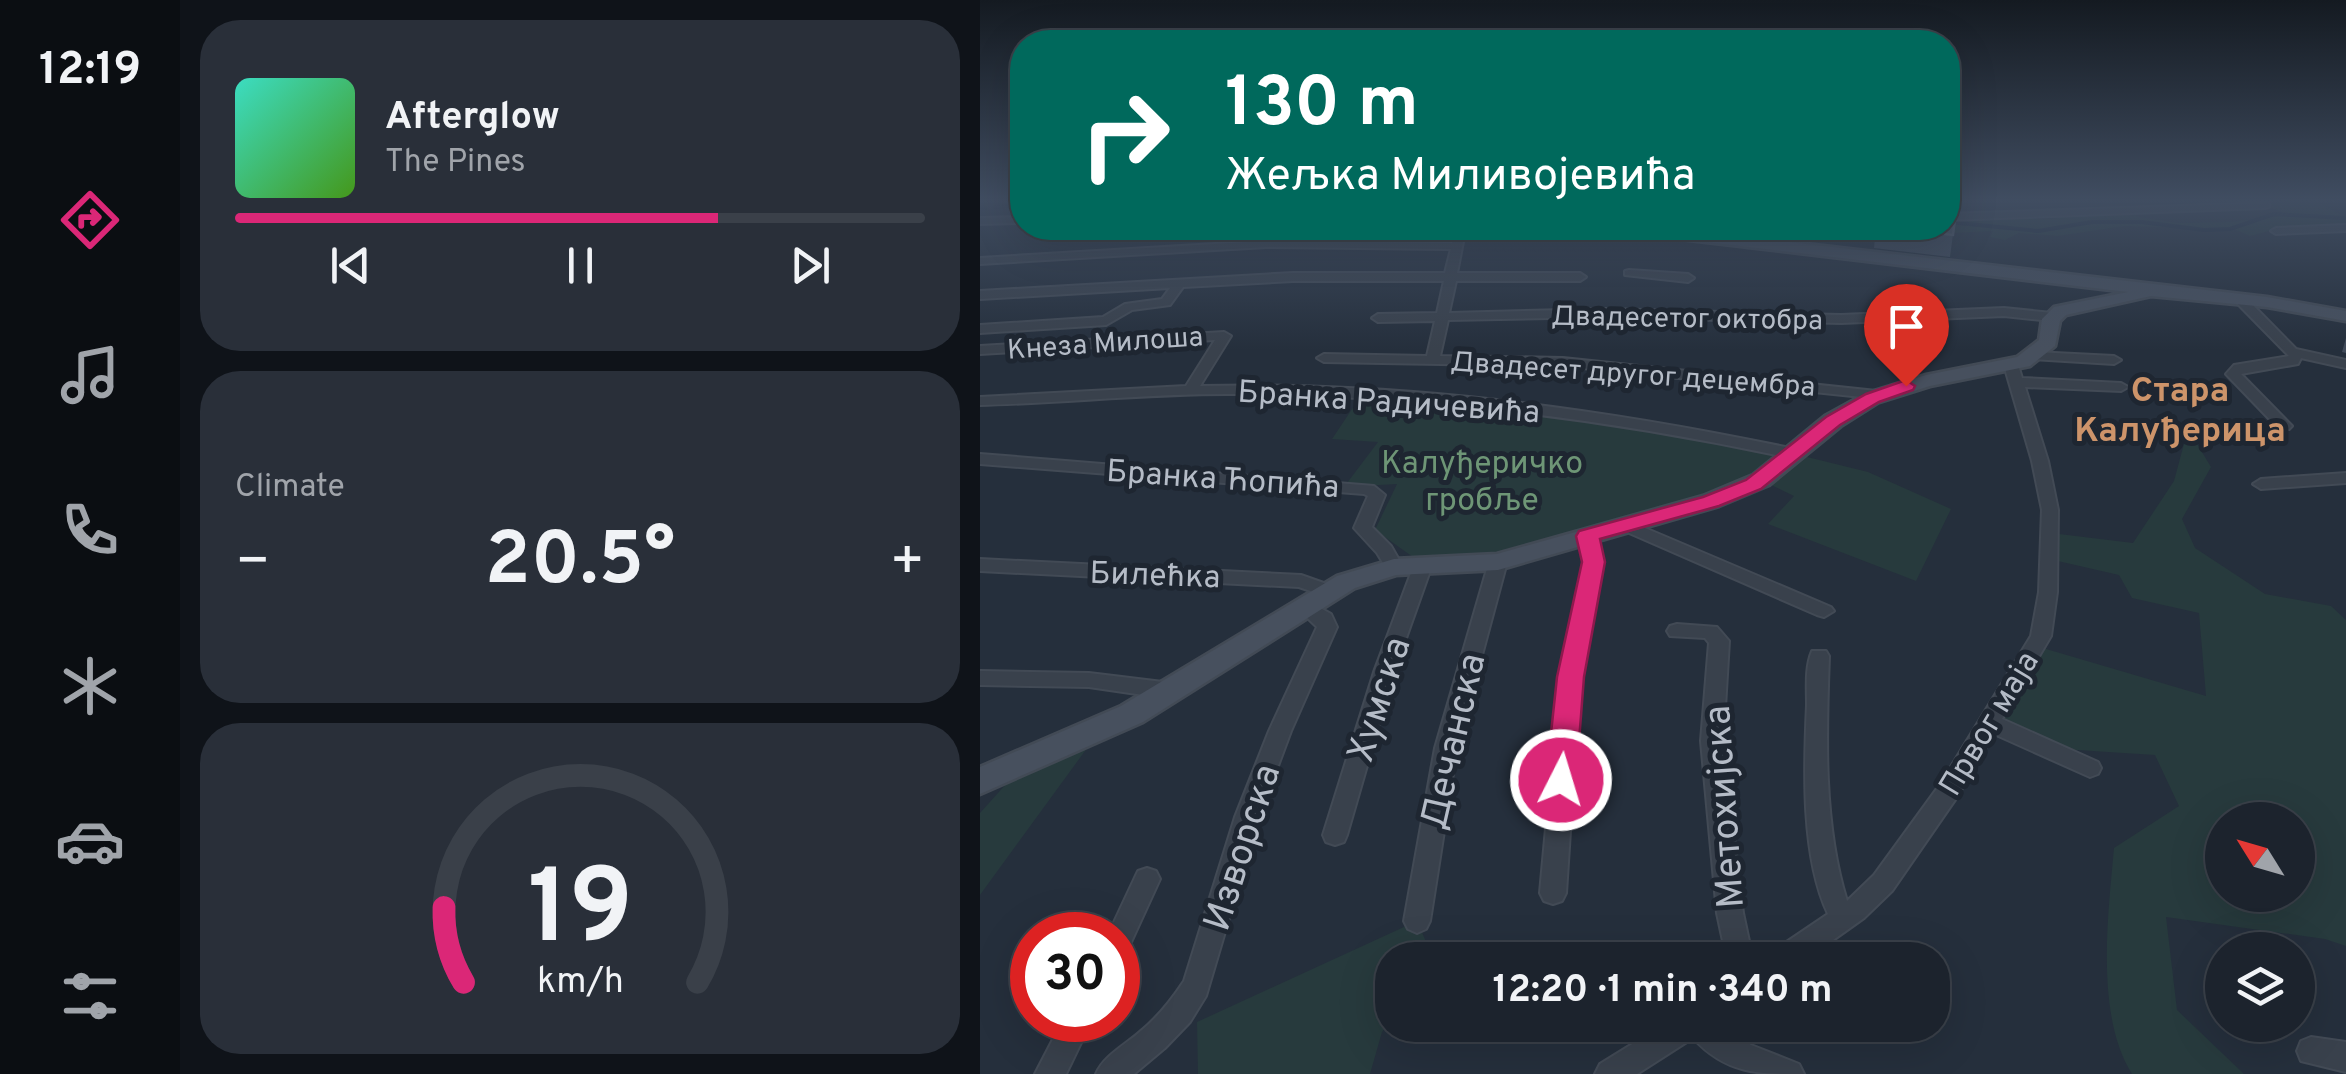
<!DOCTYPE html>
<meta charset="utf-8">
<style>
:root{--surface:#1c232d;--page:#292f39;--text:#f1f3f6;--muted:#a0a4aa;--line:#3a4049;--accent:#db2777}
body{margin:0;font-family:Overpass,sans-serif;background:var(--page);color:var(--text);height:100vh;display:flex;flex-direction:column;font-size:38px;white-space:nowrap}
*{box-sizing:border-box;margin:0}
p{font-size:32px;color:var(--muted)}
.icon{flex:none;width:55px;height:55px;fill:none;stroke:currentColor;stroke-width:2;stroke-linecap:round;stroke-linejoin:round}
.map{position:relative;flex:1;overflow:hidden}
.drawer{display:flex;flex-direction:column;gap:20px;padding:20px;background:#0f1319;width:800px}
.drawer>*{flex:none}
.hud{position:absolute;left:30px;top:30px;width:950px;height:210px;border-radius:40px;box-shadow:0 10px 40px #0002,0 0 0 2px var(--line);background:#00695c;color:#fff;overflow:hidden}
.needle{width:65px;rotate:307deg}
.controls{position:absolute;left:1225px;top:802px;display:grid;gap:20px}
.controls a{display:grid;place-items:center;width:110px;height:110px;border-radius:50%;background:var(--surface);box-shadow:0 10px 40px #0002,0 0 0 2px var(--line);font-size:50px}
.speed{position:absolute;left:30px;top:912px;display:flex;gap:20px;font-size:50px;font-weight:700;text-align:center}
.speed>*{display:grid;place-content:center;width:130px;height:130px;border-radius:50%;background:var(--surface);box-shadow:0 10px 40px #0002,0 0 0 2px var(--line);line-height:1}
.speed .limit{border:15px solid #d22;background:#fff;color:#111}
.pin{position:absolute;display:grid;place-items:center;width:85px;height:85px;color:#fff;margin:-102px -42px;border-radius:50% 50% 50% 0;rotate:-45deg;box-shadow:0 0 10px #0007}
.pin .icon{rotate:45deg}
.me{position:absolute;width:110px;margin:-55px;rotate:5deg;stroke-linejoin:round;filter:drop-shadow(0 0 8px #0008)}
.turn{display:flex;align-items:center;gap:35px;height:210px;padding:0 50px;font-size:45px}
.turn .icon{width:130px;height:130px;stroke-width:2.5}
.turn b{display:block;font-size:70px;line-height:85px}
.big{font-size:75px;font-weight:700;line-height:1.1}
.drawer .widget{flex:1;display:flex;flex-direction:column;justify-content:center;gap:15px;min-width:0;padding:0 35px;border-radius:40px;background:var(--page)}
.drawer .dial{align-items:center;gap:0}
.dial svg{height:260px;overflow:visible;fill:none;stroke:var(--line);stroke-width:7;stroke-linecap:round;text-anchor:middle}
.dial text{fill:var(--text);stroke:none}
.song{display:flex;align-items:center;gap:30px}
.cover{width:120px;height:120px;border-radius:15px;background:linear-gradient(135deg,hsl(170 70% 55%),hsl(100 70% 35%))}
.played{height:10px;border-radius:5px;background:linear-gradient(90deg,var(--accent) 70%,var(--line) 70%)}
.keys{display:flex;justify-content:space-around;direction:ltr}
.heat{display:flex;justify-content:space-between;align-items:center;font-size:55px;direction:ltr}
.trip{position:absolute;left:395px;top:942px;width:575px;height:100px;border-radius:40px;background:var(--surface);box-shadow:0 10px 40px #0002,0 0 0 2px var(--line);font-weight:700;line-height:100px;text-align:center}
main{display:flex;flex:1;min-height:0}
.tabs{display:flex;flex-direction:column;width:180px;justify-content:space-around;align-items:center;background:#0b0e12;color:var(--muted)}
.tabs .icon{width:70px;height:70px}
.tabs .current{color:var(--accent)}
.tabs b{font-size:45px;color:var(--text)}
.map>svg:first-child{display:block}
.green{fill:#273a3d;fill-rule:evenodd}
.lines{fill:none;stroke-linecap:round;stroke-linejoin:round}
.stream{stroke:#192639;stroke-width:4}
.street-casing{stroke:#424a55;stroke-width:4}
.secondary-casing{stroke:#424a55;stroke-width:5}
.street{fill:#39414c;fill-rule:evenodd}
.secondary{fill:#47505e;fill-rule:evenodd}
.wall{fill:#414b5a}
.building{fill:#4d5866;stroke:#5e6775;stroke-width:2.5}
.route{fill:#db2777;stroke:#8e194d;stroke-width:2.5}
.labels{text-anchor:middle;stroke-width:10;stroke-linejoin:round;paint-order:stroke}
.far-street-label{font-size:28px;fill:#b5bcc7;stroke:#1e2631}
.street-label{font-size:32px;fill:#b5bcc7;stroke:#1e2631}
.park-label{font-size:32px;fill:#6e9676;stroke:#1e2631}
.neighbourhood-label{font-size:35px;font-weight:bold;fill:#cd946a;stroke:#1e2631}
.near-street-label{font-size:38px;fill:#b5bcc7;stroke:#1e2631}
</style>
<main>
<nav class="tabs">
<b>12:19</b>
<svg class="icon current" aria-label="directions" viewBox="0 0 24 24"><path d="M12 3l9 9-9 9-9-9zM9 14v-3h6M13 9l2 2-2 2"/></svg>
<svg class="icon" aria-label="music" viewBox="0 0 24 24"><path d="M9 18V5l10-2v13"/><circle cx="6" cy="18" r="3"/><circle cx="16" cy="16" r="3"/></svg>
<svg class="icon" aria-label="phone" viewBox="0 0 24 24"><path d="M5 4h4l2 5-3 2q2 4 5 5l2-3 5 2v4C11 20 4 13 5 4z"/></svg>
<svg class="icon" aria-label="climate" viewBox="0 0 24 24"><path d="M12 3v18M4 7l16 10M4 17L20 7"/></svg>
<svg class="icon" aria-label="car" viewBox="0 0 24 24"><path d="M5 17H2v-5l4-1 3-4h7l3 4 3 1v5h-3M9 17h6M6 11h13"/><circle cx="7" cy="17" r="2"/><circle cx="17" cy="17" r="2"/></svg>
<svg class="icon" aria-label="filters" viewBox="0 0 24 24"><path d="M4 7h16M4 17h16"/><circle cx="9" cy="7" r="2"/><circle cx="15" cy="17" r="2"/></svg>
</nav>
<section class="drawer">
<div class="widget">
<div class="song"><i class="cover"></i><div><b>Afterglow</b><p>The Pines</p></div></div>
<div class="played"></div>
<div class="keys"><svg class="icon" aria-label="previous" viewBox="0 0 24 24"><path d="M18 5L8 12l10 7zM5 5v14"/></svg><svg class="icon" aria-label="pause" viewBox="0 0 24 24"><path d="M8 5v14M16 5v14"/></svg><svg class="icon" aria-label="next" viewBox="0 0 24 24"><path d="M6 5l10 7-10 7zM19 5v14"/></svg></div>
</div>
<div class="widget"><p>Climate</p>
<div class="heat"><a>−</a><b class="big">20.5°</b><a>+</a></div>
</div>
<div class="widget dial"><svg viewBox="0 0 100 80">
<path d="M14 69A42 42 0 1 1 86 69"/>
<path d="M14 69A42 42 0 0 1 8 46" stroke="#db2777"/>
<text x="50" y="56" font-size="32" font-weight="700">19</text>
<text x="50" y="72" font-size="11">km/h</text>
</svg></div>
</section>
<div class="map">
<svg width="1366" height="1074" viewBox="0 0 1366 1074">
<rect width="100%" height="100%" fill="#252f3c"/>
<path class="green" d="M1244 200H1334L1366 218V228L1293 230 1270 236 1254 229 1144 226 1078 236 1039 233 1025 240 1010 237 1013 231 973 233 968 218 1076 219 1075 213 1146 210 1159 217 1198 223 1250 222 1308 215C1281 200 1261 210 1244 200Z
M380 397 588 414 804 454 781 475 735 496 512 557H433L395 530 417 484 364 487 398 442 352 439Z
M1208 429 1231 467 1202 519 1215 548 1285 594 1351 606 1366 620V946L1345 939 1186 917 1197 1010 1264 1074H1152C1115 1015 1128 916 1134 848L1199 806 1175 755 1066 748 1009 722 1056 646 1226 696 1219 613 1152 598 1139 575 1069 559 1071 533 1153 543 1194 481ZM1242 820H1318V895H1242Z
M815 454 888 472 971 509 936 581 788 524 814 496 781 480Z
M121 729 0 895V813L45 763Z
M437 921 454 960H412V1018L402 1032 390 1074H218L217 1022Z"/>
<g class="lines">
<path class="stream" d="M0 207 6 208
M15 207 42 205
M968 222 1058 231 1112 222H1162L1224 230 1250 229 1294 214 1364 218"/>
<g class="street-casing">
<path id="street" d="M1289 203V207L1285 208 968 220V214Z
M42 217V223L0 224V218Z
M1366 225V231L1296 234 1291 231 1296 228Z
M481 228H491L483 242 477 273H600L606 277 600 281H476L469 313 626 309 861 315 1024 308 1072 313 1078 317 1072 321 1024 316 861 323 626 317 468 320 460 356 583 358 906 392 908 395 901 399 583 366 344 362 337 358 344 354 447 356 455 321 398 322 392 318 398 314 457 313 464 281H313L203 287 190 305 152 310 126 325 0 333V325L123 317 145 304 182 299 190 288 0 299V291L313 273H465L471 249 286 247 0 264V258L286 241 472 243Z
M649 270 708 274 714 278 708 282 645 275V271Z
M1261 296 1265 297 1316 349 1366 360V368L1321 358 1318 364 1261 374 1309 423 1312 426 1309 429H1299L1246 374 1254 365 1309 356 1257 303 1255 300Z
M244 332 251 336 220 386C420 381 620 408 815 449L823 454 815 459C632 419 446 396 258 394 172 393 86 403 0 405V397L206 386 235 340 0 354V346Z
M1055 352 1134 356 1141 360 1134 364 1050 359V353Z
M1031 361 1038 365 1042 378 1141 383 1148 387 1141 391 1045 387 1068 461 1078 510 1077 592 1071 636 1022 719 1118 762 1121 768 1118 774 1110 777 1014 734 977 797 912 891 884 918 825 960H790L793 951 848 914C821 857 824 768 827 705 827 688 825 667 832 651H846L849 656C846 735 843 824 867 901L894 875 961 783 1051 636 1059 592 1062 510 1052 461 1024 365Z
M0 454 394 486 405 495 392 527 411 546 423 567 414 573 408 571 397 553 374 528 388 496 384 494 0 464Z
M1366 473V483L1281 489 1273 484 1281 479Z
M646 520 851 607 854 611 844 617 837 615 640 529 637 525 640 521Z
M607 531 616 536 623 562 600 677 586 893 582 901 573 904 564 901 560 893 580 677 605 562 598 536Z
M518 556 527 562 477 748 450 921 446 929 437 933 428 929 424 921 455 748 509 562Z
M0 559 321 575 355 587 357 591 348 597 319 587 0 571Z
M443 559 452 565 414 672 367 835 364 842 355 845 346 842 343 835 394 672 434 565Z
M324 599 351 614 357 627 311 731 279 817 226 996 210 1022 185 1048 154 1074H116C124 1055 147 1044 162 1030 179 1016 192 999 204 981L255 817 289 731 337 627 314 605Z
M697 624 737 627 749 641 743 741 763 913 773 960H747L737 913 721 741 729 643 725 638 690 636 687 631 690 626Z
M0 671 109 673 191 683 198 686 201 691 198 696 191 699 109 687 0 685Z
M167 868 176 871 180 879 147 951 138 954V935H128L158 871Z
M83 1020H112L86 1074H55Z
M683 1025H739L771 1045 819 1064 824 1074C778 1074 746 1074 713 1038L657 1074H615L620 1064Z
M1331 1037 1366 1042V1072L1321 1061 1317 1051 1321 1041Z"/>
</g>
<g class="secondary-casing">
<path id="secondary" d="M642 228H686L1287 297 1366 311V321L1287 307 1171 296 1086 315 1080 321 1075 346 1050 366 950 386 899 402 861 426 789 485 739 506 518 570 416 575 375 588 163 722 0 794V767L141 706 357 576 414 559 517 554 723 496 773 475 845 416 885 394 946 375 1037 357 1059 340 1062 319 1074 307 1148 292 650 233Z"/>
</g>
<use href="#street" class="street"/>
<use href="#secondary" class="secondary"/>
</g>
<path class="wall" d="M976 212 970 257 894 248 896 228H968Z
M1366 338V353L1362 352Z"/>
<path class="building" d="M968 211 976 212 973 235 908 228H968Z"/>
<linearGradient id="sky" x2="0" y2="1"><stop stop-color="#141a21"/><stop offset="0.57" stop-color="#404d61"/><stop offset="1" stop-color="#404d61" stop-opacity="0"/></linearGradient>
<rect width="1366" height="350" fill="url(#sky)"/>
<path class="route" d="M926 380 935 386 933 390 899 402 860 425 781 489 739 506 620 539 625 562 604 677 596 780 592 789 581 792 571 789 566 780 577 677 602 562 596 536 599 531 723 497 766 480 846 417 886 394Z"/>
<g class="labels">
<g class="far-street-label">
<text transform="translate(707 317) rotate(1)" y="10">Двадесетог октобра</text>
<text transform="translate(125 342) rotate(-4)" y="10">Кнеза Милоша</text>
<text transform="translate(653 373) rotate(4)" y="10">Двадесет другог децембра</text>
</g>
<g class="street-label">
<text transform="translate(409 401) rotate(4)" y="11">Бранка Радичевића</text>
<text transform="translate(243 478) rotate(4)" y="11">Бранка Ћопића</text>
<text transform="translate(175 574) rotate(2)" y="11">Билећка</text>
<text transform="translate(1008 723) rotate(-59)" y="11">Првог маја</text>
</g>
<g class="park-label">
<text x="502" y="473">Калуђеричко<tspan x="502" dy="37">гробље</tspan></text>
</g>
<g class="neighbourhood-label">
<text x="1200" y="401">Стара<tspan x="1200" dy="40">Калуђерица</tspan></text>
</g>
<g class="near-street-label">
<text transform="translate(398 699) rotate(-72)" y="13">Хумска</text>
<text transform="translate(472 741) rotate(-77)" y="13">Дечанска</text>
<text transform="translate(743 807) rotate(-94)" y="13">Метохијска</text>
<text transform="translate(261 847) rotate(-72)" y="13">Изворска</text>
</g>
</g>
</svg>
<div class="controls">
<a><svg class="needle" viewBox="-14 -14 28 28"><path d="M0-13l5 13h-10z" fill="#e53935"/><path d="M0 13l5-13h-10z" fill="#a0a4aa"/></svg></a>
<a><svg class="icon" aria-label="layers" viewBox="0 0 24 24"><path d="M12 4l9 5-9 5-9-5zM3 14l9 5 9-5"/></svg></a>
</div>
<div class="speed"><div class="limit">30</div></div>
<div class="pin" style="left:926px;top:386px;background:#d93025"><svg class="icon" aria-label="arrive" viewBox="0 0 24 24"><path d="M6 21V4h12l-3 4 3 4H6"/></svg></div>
<svg class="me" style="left:581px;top:780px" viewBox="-20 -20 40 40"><circle r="17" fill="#db2777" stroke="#fff" stroke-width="3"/><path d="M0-11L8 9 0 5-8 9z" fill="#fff"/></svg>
<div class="trip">12:20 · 1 min · 340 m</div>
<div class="hud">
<div class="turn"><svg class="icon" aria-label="right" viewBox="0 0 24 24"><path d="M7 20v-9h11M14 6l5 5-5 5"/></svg><div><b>130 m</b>Жељка Миливојевића</div></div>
</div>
</div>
</main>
